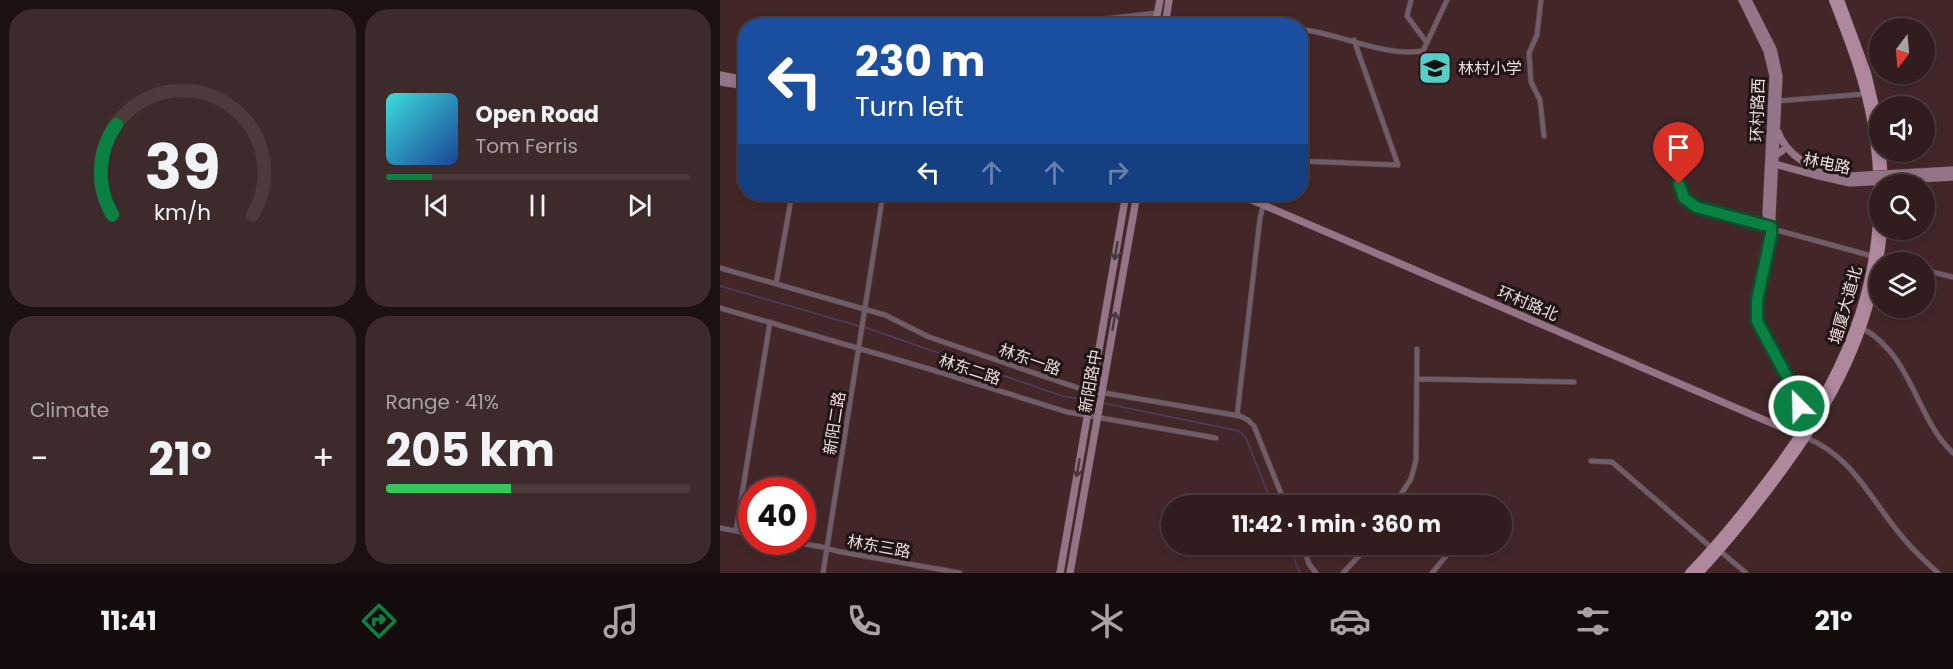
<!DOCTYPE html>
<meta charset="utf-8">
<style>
:root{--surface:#321d1e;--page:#3d2a2b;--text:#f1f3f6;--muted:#a8a2a4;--line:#4d3b3c;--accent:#0b8043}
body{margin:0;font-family:Poppins,"Noto Sans SC",sans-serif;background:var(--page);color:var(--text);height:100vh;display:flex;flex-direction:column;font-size:22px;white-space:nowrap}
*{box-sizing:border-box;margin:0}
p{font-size:20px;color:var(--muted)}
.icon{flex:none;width:33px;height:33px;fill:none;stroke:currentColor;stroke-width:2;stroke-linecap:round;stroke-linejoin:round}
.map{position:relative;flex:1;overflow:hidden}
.side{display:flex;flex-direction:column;gap:9px;padding:9px;background:#1c1010;width:720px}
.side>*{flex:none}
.banner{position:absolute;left:18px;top:18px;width:570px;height:183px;border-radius:24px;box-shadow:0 3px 9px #0003,0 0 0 2px var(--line);background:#1a4fa0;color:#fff;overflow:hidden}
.needle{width:39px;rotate:196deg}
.tools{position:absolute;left:1149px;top:18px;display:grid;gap:12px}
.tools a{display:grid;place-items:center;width:66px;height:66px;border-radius:50%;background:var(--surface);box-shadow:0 3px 9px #0003,0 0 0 2px var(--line);font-size:30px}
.speed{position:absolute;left:18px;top:477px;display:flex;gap:12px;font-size:30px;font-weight:700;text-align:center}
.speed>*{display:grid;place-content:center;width:78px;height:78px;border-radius:50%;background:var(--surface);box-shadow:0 3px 9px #0003,0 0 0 2px var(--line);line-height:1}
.speed .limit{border:9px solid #d22;background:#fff;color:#111}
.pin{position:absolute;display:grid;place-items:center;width:51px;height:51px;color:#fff;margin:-62px -26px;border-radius:50% 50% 50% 0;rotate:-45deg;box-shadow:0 0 6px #0007}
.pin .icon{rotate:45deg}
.me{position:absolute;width:66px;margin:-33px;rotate:337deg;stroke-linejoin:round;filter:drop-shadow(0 0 4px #0008)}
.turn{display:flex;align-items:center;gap:21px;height:126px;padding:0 18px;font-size:27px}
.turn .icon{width:78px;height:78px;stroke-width:2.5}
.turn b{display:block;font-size:42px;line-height:51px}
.lanes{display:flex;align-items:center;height:57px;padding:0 18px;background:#0003;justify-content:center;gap:30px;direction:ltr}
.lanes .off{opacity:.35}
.big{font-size:45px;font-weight:700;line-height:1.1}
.side .widget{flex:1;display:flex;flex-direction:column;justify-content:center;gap:9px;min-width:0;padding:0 21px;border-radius:24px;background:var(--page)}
.side .dial{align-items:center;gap:0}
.dial svg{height:156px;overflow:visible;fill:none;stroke:var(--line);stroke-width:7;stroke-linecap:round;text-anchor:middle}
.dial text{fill:var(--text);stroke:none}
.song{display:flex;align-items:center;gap:18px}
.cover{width:72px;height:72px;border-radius:9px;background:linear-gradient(135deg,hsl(180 70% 55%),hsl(220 70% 35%))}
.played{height:6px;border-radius:3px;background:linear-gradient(90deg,var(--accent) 15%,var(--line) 15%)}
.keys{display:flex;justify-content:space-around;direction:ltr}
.heat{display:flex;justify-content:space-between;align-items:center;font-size:33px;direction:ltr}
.charge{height:9px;border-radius:4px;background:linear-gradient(90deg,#34c759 41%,var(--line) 0)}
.side .tiles{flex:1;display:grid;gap:9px;grid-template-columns:repeat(2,1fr)}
.trip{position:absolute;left:441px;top:495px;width:351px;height:60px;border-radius:30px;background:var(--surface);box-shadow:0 3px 9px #0003,0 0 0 2px var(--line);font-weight:700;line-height:60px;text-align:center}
.dock{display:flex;height:96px;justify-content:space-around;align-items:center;background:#140c0c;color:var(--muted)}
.dock .icon{width:42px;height:42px}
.dock .on{color:var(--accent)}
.dock b{font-size:27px;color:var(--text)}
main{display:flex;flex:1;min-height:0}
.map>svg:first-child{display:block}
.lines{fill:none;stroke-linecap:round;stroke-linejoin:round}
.stream{stroke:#513c61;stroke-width:1.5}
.street-casing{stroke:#5e4445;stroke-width:6}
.secondary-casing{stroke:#5e4445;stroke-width:8}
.primary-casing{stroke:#5e4445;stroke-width:9}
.street{stroke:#705d68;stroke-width:4.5}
.secondary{stroke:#947587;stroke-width:7}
.primary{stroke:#af889e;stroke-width:8}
.secondary-bridge-casing{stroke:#5e4445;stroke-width:8;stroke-linecap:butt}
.secondary-bridge{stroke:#947587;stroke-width:7}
.oneway{stroke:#49363c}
.route-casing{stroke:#07532c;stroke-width:15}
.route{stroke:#0b8043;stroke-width:10}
.labels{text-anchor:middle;stroke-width:6;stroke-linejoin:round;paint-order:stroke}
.poi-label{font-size:16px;fill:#eedbdb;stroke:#211414;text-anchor:start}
.street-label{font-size:16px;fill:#eedbdb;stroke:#211414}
</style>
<main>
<section class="side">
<div class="tiles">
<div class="widget dial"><svg viewBox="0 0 100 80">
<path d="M14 69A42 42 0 1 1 86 69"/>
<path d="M14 69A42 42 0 0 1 16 23" stroke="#0b8043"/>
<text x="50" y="56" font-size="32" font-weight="700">39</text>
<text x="50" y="72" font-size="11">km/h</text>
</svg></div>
<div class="widget">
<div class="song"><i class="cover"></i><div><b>Open Road</b><p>Tom Ferris</p></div></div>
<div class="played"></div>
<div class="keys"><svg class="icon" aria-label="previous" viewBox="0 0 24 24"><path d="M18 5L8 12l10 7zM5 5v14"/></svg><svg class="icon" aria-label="pause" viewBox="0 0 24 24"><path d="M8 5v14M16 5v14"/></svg><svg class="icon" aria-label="next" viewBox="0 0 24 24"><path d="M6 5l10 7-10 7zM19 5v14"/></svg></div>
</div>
<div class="widget"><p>Climate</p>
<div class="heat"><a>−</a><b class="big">21°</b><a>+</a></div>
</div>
<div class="widget"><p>Range · 41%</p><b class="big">205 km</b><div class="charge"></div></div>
</div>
</section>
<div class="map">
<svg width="1233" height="573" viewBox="0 0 1233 573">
<rect width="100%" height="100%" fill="#432728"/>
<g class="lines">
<path class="stream" d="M0 286 139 326
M144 327 342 396 367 400
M383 403 519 431 526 438 553 506
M568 544 580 573"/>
<g class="street-casing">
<path id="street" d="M691 0 687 16 707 43
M821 0 817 35 809 53 811 82 820 100 824 136
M445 22 502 20 530 26
M322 26 437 13
M580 29C621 34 664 57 703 51L727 0
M1058 101 1145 94
M957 135 953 161 954 170 964 198 970 204 983 210 1152 256
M580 161 678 165 634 40
M1160 258 1176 262
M0 268 165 315 209 337 361 389 520 416 528 420 534 426 566 506
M1204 270 1233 277
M56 284 72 194
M0 308 206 368 347 412 496 438
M1142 328C1193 356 1195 417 1233 453
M698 379 854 382
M517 416 540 218 546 194
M1087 438C1135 458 1152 503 1185 540 1195 552 1207 563 1218 573
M871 461 892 462 993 549
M673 506 691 479 696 460 697 349
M0 528 32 534
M16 531 50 322
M74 542 107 548 116 551 240 573
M582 544 589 564 596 573
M1000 551 1026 573
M103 573 163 194
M623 573 650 544
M712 573 736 544"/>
</g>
<g class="secondary-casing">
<path id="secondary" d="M1022 0 1047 51 1053 76 1046 214 1050 224
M1028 0 1053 49 1059 76 1051 235 1037 300V321L1066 375 1076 402 1084 410 1093 415
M435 26 440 0
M445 26 449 0
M0 75 26 80
M0 82 26 86
M1058 132C1064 149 1080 161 1096 169
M1062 151 1049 159 1055 164 1095 175
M518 194 1084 437
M340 573 406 194
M350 573 417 194"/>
</g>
<g class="primary-casing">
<path id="primary" d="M1120 0 1147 73 1160 129
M1162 152 1164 184
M969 573C998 543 1023 512 1048 479 1130 371 1175 264 1152 125 1145 82 1129 41 1113 0
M979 573C1007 544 1031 513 1055 481 1113 404 1154 328 1163 230"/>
</g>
<use href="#street" class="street"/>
<use href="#secondary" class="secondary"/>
<use href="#primary" class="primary"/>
<g class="secondary-bridge-casing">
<path id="secondary-bridge" d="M1096 169 1130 176 1233 170
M1095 175 1130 183 1233 177"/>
</g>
<use href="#secondary-bridge" class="secondary-bridge"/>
</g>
<defs><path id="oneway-shaft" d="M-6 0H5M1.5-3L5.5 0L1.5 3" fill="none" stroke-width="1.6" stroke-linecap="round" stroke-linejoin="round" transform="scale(1.5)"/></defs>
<g class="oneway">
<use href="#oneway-shaft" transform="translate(396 251) rotate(100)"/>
<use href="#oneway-shaft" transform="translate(394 321) rotate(-80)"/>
<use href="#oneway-shaft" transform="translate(358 468) rotate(100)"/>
</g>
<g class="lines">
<g class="route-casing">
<path id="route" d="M959 184 964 198 976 207 1051 227V235L1037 300V321L1066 375 1079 406"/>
</g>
<use href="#route" class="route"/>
</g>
<defs>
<g id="school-square" transform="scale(1.725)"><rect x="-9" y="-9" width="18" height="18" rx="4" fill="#55cec6" stroke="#211414"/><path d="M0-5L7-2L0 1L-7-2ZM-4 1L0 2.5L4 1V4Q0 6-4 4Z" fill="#111"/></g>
</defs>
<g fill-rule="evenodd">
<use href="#school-square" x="715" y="68"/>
</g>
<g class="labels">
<g class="poi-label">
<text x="738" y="74">林村小学</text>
</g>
<g class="street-label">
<text transform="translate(1037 110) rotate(-88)" y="6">环村路西</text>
<text transform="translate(1107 163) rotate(12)" y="6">林电路</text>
<text transform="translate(808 303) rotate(23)" y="6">环村路北</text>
<text transform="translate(1125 305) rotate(-74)" y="6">塘厦大道北</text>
<text transform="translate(310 359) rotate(19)" y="6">林东一路</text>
<text transform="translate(250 369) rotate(18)" y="6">林东二路</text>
<text transform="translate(370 381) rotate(-80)" y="6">新阳路中</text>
<text transform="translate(114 423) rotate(-81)" y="6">新阳二路</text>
<text transform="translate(159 546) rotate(10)" y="6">林东三路</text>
</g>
</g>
</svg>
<div class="tools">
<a><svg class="needle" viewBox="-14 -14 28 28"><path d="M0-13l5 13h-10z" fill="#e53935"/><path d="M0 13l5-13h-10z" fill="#a8a2a4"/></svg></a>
<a><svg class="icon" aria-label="sound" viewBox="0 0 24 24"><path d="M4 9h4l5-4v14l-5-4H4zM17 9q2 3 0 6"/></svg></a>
<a><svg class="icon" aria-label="search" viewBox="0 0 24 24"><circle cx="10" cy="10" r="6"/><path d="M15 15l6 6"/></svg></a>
<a><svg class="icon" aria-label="layers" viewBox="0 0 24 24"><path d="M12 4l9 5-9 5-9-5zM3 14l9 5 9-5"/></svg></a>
</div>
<div class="speed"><div class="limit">40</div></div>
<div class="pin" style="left:959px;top:184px;background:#d93025"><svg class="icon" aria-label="arrive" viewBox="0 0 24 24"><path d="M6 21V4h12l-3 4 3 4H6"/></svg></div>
<svg class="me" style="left:1079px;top:406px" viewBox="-20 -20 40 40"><circle r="17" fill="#0b8043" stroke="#fff" stroke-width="3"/><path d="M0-11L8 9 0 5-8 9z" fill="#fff"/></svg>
<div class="trip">11:42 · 1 min · 360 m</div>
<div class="banner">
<div class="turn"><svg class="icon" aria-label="left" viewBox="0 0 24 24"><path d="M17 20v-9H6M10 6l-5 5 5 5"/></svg><div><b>230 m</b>Turn left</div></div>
<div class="lanes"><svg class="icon" aria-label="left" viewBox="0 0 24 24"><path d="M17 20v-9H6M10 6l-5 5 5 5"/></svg><svg class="icon off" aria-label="ahead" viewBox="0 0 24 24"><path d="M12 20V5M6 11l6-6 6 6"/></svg><svg class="icon off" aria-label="ahead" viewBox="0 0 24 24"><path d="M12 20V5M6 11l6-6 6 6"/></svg><svg class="icon off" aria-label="right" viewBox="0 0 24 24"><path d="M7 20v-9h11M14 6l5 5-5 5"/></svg></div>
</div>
</div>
</main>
<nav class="dock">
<b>11:41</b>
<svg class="icon on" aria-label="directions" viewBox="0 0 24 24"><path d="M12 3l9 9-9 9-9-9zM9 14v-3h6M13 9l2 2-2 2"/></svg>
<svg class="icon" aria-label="music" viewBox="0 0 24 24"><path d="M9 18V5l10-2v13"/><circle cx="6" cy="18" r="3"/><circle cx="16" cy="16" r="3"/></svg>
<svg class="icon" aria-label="phone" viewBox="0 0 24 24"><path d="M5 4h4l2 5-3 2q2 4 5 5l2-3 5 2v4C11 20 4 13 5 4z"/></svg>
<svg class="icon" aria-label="climate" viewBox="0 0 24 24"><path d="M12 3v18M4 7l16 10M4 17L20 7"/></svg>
<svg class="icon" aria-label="car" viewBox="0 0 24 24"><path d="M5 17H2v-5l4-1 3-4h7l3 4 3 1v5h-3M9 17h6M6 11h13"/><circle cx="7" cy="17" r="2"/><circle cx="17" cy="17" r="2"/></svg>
<svg class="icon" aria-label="filters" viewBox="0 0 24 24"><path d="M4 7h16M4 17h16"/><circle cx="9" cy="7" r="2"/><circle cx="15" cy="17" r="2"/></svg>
<b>21°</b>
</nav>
